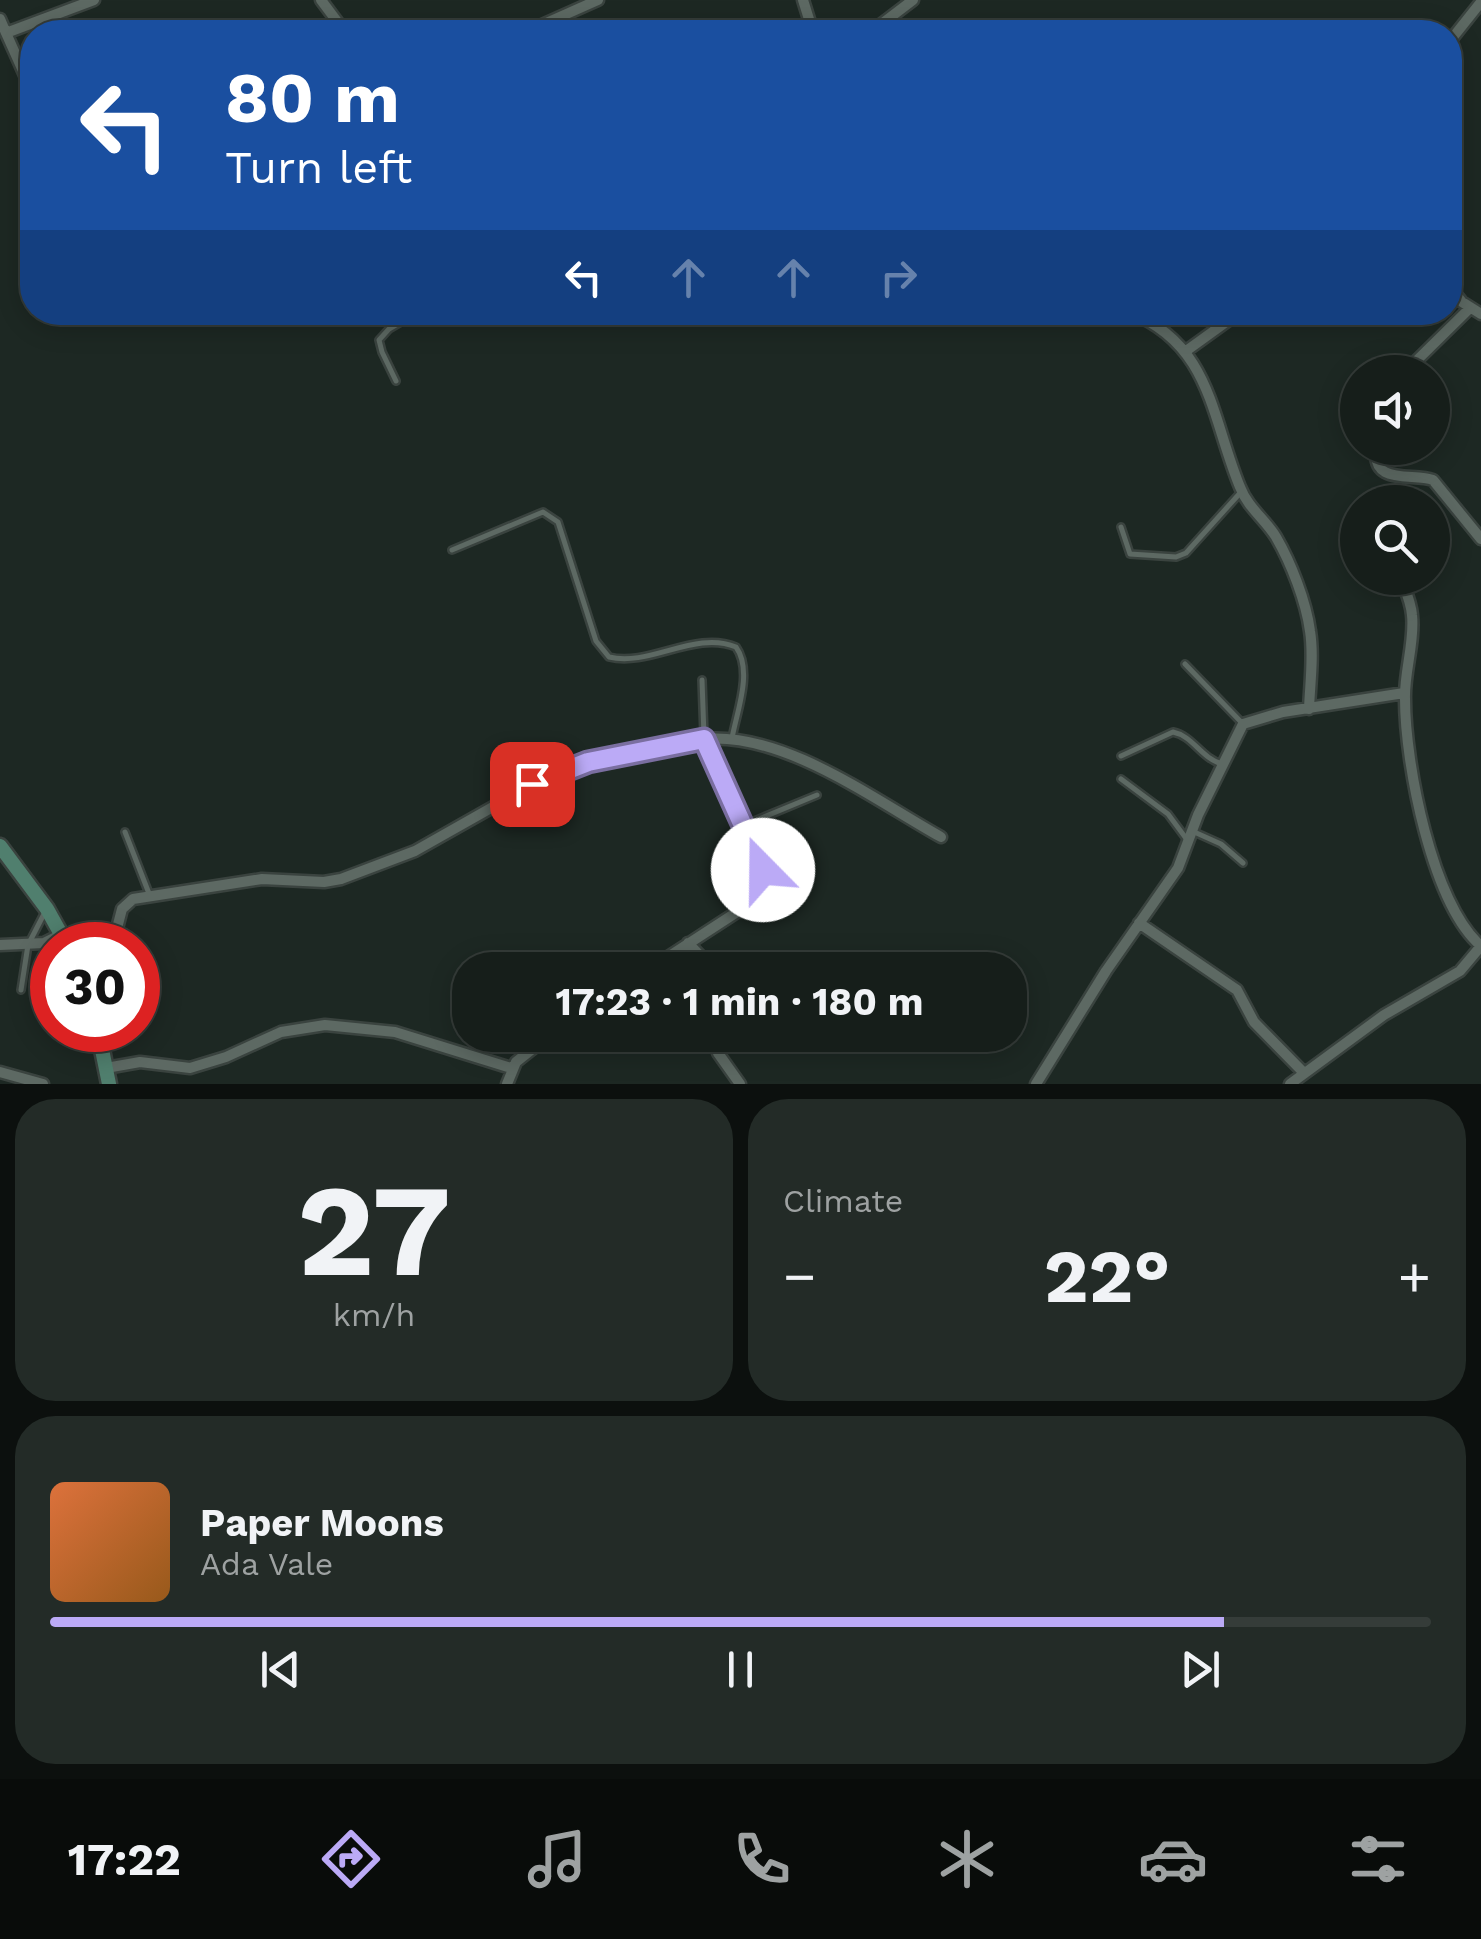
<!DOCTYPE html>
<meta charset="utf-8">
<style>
:root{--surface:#161e1a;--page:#232b27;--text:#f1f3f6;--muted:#9ea2a2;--line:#353c39;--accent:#bbaaf6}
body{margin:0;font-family:"Work Sans",sans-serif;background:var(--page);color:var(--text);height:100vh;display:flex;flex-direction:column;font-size:38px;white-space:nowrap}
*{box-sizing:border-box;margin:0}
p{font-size:32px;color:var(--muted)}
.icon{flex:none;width:55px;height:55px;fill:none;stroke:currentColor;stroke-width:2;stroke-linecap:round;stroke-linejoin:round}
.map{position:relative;height:1084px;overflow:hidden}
.details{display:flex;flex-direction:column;gap:15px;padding:15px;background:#0c100e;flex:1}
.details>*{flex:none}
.hud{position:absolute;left:20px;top:20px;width:1442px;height:305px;border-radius:40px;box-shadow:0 5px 25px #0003,0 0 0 2px var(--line);background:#1a4fa0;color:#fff;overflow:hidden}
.tools{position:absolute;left:1340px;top:355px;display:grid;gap:20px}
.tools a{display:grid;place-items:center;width:110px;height:110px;border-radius:50%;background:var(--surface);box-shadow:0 5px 25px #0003,0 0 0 2px var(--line);font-size:50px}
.speed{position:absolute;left:30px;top:922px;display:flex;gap:20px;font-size:50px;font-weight:700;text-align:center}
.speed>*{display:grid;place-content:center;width:130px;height:130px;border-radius:50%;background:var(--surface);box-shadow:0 5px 25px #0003,0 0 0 2px var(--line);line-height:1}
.speed .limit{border:15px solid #d22;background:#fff;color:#111}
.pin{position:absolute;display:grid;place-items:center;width:85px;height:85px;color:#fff;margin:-42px;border-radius:20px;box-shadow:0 5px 15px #0006}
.me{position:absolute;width:110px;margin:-55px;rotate:338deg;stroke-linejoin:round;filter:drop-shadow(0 0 8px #0008)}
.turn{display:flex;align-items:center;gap:35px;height:210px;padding:0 40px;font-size:45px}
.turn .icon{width:130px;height:130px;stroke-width:2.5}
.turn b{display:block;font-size:70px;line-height:85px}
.lanes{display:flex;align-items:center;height:95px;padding:0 40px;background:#0003;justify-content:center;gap:50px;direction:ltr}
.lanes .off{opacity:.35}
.big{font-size:75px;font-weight:700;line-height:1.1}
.details .tile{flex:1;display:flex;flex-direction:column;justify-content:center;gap:15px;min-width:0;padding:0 35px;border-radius:40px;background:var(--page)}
.details .dial{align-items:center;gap:0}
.dial b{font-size:130px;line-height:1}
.song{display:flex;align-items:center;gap:30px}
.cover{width:120px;height:120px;border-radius:15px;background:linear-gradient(135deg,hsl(20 70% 55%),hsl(30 70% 35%))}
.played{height:10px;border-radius:5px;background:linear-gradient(90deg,var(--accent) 85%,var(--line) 85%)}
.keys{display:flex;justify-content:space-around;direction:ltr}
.heat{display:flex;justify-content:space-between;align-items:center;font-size:55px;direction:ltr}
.details .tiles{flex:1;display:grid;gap:15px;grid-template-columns:1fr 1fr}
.tile:last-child{grid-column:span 2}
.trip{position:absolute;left:452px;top:952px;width:575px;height:100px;border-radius:40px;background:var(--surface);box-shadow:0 5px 25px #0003,0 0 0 2px var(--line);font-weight:700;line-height:100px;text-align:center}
.tabs{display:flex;height:160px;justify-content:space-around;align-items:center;background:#090c0a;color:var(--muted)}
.tabs .icon{width:70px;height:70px}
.tabs .current{color:var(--accent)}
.tabs b{font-size:45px;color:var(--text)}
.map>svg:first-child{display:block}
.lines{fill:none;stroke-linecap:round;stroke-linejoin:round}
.lane-casing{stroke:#3a433f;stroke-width:10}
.street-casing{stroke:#3a433f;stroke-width:15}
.secondary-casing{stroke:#3a433f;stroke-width:19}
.lane{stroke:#5d6963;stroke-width:5}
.street{stroke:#5d6963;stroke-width:10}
.secondary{stroke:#507f6e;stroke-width:14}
.route-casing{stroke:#7a6ea0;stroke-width:25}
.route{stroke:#bbaaf6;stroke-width:18}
</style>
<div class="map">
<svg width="1481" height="1084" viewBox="0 0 1481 1084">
<rect width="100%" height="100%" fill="#1d2823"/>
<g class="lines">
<g class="lane-casing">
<path id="lane" d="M396 381 382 352 379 340 389 329 418 312
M1121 527 1130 554 1176 557 1186 553 1241 492
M452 550 543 512 558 522 596 641 609 657C650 667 695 630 736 647 753 671 737 711 732 738
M1185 664 1243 724
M702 680 704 736
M1121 756 1173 732C1193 736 1201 758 1222 764
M1121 779 1168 814 1188 841
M747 824 817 795
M1192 831 1221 844 1243 863
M125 832 150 896
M21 990 28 945 45 912"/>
</g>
<g class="street-casing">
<path id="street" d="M321 0 345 32
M803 0 813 32
M0 19 6 33 94 0
M526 32 598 0
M871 32 913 0
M6 33 32 91
M1450 41 1481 2
M1450 287 1462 302 1481 314
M1129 312C1211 344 1211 417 1240 487 1248 508 1265 519 1276 537 1291 563 1306 601 1310 631 1314 656 1310 683 1309 709
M1186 351 1240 312
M1405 372 1470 308
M1377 448C1370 485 1412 473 1433 480L1481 539
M704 739C784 732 873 799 941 837
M1139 923 1237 990 1254 1022 1304 1073
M66 941 108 937 116 932 122 909 133 899 262 879 324 882 341 879 415 851 553 773 588 762 704 739C718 772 767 856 765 887L754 901 648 970
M688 943 714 970
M0 945 44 943 62 934
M721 1035 718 1053 740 1084
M106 1068 140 1062 190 1068 226 1057 281 1032 325 1025 395 1032 511 1068
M0 1072 43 1084
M507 1084 516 1062 550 1035
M1036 1084 1106 971 1178 868 1198 815 1243 724 1283 712 1404 693
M1290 1084 1384 1015 1460 971 1481 946C1432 904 1405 763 1405 699 1404 672 1415 642 1412 615 1411 602 1405 589 1401 578"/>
</g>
<g class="secondary-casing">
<path id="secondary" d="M0 846 47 909 67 945
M98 1030 109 1084"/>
</g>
<use href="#lane" class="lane"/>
<use href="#street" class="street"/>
<use href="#secondary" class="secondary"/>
</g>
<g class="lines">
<g class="route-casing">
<path id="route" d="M532 784 588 762 704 739 763 870"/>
</g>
<use href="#route" class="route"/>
</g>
</svg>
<div class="tools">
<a><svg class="icon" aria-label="sound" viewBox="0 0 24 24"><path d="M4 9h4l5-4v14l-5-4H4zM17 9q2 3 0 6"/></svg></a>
<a><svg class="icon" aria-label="search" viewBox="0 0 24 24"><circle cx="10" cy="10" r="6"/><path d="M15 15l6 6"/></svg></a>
</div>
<div class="speed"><div class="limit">30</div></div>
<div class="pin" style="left:532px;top:784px;background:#d93025"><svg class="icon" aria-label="arrive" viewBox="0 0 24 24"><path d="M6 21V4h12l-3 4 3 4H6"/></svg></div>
<svg class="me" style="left:763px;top:870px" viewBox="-20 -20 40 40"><circle r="19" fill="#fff"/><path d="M0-13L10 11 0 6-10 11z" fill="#bbaaf6"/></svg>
<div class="trip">17:23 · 1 min · 180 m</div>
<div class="hud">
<div class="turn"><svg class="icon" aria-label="left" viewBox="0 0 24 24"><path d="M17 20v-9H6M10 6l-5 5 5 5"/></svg><div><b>80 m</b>Turn left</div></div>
<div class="lanes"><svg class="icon" aria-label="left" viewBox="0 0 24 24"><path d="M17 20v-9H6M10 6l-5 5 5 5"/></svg><svg class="icon off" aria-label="ahead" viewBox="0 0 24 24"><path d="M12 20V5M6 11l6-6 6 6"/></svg><svg class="icon off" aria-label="ahead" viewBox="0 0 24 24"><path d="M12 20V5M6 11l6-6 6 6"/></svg><svg class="icon off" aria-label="right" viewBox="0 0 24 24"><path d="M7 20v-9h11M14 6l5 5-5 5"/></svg></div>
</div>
</div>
<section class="details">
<div class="tiles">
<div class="tile dial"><b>27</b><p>km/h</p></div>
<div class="tile"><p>Climate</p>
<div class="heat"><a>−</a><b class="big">22°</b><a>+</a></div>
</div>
<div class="tile">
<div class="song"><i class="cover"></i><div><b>Paper Moons</b><p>Ada Vale</p></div></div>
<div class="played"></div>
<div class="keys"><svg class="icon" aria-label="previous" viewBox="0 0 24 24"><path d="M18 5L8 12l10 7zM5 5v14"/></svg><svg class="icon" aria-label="pause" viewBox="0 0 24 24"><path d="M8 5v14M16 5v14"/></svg><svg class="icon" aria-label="next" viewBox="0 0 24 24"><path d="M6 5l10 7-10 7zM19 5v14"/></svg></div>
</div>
</div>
</section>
<nav class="tabs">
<b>17:22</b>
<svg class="icon current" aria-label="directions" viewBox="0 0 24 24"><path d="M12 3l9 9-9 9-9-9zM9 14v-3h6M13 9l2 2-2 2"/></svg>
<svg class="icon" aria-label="music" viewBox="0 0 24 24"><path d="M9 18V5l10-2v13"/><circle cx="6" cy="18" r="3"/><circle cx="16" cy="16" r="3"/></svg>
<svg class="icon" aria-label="phone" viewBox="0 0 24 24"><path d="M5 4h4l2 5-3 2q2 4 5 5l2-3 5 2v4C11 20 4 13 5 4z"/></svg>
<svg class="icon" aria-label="climate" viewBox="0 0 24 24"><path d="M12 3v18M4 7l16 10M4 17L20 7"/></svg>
<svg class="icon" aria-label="car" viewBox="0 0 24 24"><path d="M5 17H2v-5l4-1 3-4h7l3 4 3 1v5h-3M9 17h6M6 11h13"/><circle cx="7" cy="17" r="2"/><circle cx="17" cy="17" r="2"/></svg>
<svg class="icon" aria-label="filters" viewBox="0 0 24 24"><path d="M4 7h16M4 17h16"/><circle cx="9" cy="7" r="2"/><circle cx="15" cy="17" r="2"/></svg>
</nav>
